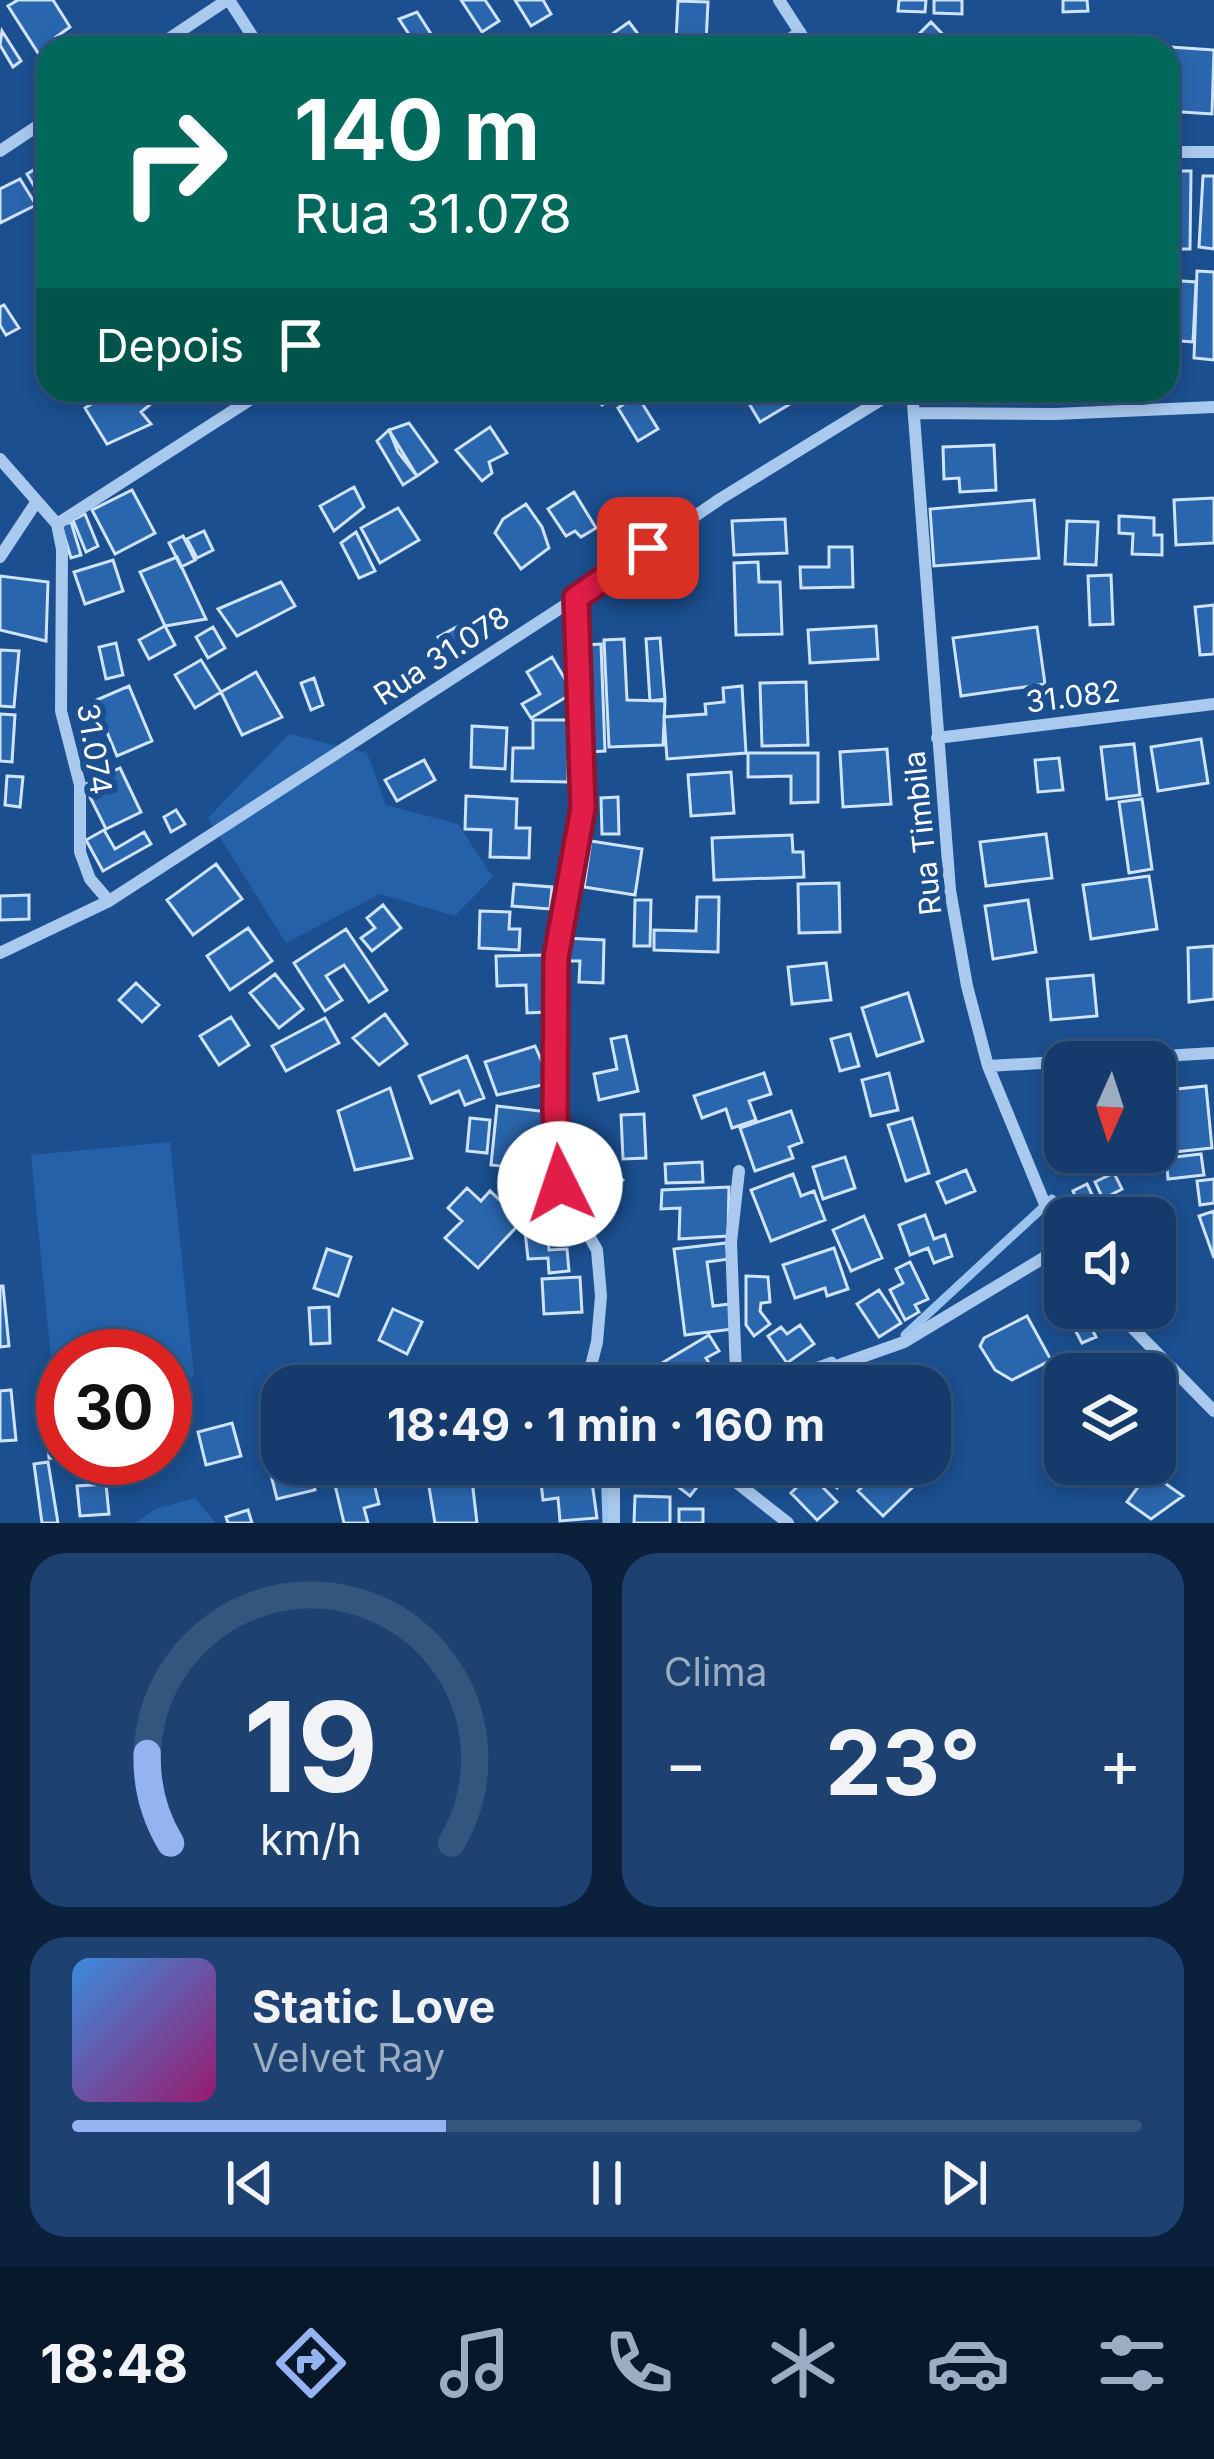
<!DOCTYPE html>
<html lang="pt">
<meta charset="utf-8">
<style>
:root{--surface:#143b6b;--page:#1d4271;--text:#f1f3f6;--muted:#9dadc1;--line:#33557e;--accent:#95b2f1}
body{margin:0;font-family:Inter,sans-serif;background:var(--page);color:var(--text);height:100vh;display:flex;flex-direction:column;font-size:45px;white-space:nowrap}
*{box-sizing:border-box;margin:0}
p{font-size:39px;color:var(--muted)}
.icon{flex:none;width:66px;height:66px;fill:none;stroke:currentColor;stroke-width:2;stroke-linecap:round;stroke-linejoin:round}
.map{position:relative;height:1523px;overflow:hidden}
.sheet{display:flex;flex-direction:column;gap:30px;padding:30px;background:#0b203b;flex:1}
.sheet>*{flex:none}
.banner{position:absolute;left:36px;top:36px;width:1143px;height:366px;border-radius:36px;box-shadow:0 6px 18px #0003,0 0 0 3px var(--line);background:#00695c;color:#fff;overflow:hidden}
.needle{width:78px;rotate:183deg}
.buttons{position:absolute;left:1044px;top:1041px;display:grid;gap:24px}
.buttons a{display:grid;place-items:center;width:132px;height:132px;border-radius:24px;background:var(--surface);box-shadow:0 6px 18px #0003,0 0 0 3px var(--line);font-size:60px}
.speed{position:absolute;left:36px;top:1329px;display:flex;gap:24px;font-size:60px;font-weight:700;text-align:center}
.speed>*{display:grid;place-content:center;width:156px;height:156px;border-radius:50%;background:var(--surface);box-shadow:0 6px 18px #0003,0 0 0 3px var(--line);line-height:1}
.speed .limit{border:18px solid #d22;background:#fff;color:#111}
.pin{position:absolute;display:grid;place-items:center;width:102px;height:102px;color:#fff;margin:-51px;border-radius:24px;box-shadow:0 6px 18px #0006}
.me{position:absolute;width:132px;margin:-66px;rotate:356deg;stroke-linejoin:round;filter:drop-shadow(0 0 9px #0008)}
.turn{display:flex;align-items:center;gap:42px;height:252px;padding:0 60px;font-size:54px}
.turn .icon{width:156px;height:156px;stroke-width:2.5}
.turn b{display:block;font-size:84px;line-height:102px}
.then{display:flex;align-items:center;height:114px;padding:0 60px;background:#0003;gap:24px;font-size:45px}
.big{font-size:90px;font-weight:700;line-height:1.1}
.sheet .card{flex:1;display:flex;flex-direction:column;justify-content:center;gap:18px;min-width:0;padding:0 42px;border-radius:36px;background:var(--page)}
.sheet .dial{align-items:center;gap:0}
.dial svg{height:312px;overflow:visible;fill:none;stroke:var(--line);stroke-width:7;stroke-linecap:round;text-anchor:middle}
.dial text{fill:var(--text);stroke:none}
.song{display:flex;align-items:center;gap:36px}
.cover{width:144px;height:144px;border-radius:18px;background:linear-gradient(135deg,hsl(210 70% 55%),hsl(320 70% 35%))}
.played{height:12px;border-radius:6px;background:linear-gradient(90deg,var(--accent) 35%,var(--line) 35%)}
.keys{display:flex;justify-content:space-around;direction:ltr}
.heat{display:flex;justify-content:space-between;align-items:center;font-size:66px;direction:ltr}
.sheet .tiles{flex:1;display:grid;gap:30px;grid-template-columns:1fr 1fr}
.card:last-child{grid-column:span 2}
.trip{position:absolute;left:261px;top:1365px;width:690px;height:120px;border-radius:36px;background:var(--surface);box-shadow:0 6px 18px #0003,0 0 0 3px var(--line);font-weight:700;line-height:120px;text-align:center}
.dock{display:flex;height:192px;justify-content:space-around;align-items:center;background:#08182b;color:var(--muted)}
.dock .icon{width:84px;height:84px}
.dock .current{color:var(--accent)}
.dock b{font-size:54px;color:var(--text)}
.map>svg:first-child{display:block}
.green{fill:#2461a8}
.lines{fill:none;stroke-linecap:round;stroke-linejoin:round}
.stream{stroke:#9cc4f0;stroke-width:9}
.building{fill:#2a66ad;stroke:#cfe3fa;stroke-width:3}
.street{stroke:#a9c9ee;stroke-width:12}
.route-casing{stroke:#92132f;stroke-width:30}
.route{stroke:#e11d48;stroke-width:21}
.labels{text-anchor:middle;stroke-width:12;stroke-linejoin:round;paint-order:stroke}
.street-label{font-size:30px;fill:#fff;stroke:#1b4f8f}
</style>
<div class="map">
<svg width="1214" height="1523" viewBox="0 0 1214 1523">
<rect width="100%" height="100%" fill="#1b4f8f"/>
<path class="green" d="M289 734 367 753 386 805 458 824 493 877 455 916 380 894 286 943 208 818Z
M170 1142 194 1377 165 1379V1356H63V1390H54L31 1155Z
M195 1498 216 1523H135L155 1509Z"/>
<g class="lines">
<path class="stream" d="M905 1335 1052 1199
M764 1386 832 1361
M605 1464 607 1523
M512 1483 550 1464"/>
</g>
<path class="building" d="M18 0H53L70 27 56 37 60 45 48 48 40 56 8 6Z
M461 0H485L499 21 482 32Z
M515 0H543L551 14 531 26Z
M899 0H926L925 12 898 11Z
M934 0H962V14L934 13Z
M1063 0H1087L1088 11 1063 12Z
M678 1 708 2 706 43 676 41Z
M417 12 433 37 439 48H418L399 19Z
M629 22 641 38 627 48H601L598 44Z
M931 22 956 48H905Z
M2 31 21 61 13 67 0 45Z
M1170 47 1214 50 1212 114 1167 111Z
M45 163 48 169V210L27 174Z
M1167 171H1191L1190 249H1167Z
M1203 176H1214V249L1199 247Z
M20 179 36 205 0 223V189Z
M1197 271 1214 272V360L1194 358Z
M1167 280 1196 282 1193 342 1167 340Z
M4 305 19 328 6 335 0 325V307Z
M114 390H142L152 403 141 412 151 424 107 444 85 408Z
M592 390H617L620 394 602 405Z
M741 390H781L790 404 760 422Z
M637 395 658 429 638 441 618 408Z
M409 423 437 462 417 476 389 430Z
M490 427 507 453 489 462 492 473 482 481 456 450Z
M389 430 398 452 417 476 403 485 377 441Z
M994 445 996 490 960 492 959 478 944 479 943 447Z
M354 487 364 507 334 531 320 506Z
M132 490 155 533 115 554 92 510Z
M574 492 596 528 581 537 575 531 566 536 548 509Z
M1214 498V543L1176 545 1174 500Z
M1034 500 1039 558 934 566 930 509Z
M526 504 542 527 549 548 521 569 495 533 503 519Z
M398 508 419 540 380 563 361 528Z
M85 514 98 546 86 552 73 520Z
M1119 516 1154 518V535H1162V555L1132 554 1133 534 1119 533Z
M785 519 787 553 734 555 732 521Z
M1067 521 1098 522 1096 565 1065 564Z
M71 522 81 555 71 558 61 525Z
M204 531 213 550 197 558 187 539Z
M356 532 375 571 359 578 341 543Z
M183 536 195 560 181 567 169 543Z
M829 547H852L853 587 801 588 800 567H829Z
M177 557 206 619 165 626 140 572Z
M113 560 123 591 85 604 74 572Z
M758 562 759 582H780L782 634 736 635 734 563Z
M1111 575 1113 624 1090 625 1088 576Z
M0 576 48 582 46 641 0 630Z
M281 582 295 606 237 636 218 609Z
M1214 605V654L1200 655 1195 607Z
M462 624 475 646 452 660 438 637Z
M165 626 175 645 149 659 139 640Z
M876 626 878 659 810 663 808 630Z
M213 627 225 648 208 658 196 637Z
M1037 627 1045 684 961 696 953 638Z
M660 638 665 699 650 701 646 639Z
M624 639 627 700 665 701 663 745 609 747 604 640Z
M116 643 123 675 106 679 99 647Z
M601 644 605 751 588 752 584 645Z
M0 650 19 651 14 707 0 706Z
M552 657 573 693 531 718 522 704 540 694 527 672Z
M201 660 221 692 195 708 175 675Z
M256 672 282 717 242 735 221 692Z
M314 678 323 705 311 710 301 683Z
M806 682 808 745 762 746 760 683Z
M129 686 152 741 117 756 94 701Z
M742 686 746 753 667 759 664 717 706 714 705 704 724 702 723 688Z
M0 714 15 715 12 762 0 761Z
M533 720H569L568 782 512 781 513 748H533Z
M472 726 507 728 505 769 471 767Z
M1201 739 1208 783 1158 791 1151 747Z
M1134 744 1140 795 1107 799 1101 747Z
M887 749 891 804 843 807 840 752Z
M748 753H818V802L791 803V776L748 777Z
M1059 758 1063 790 1038 792 1035 760Z
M424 760 435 780 397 801 385 780Z
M120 768 141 812 106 829 84 785Z
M731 772 734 813 691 816 688 775Z
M7 776 23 777 20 807 5 805Z
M466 796 517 799 516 828H530L529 858 490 857 491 830 465 829Z
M618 797 619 834H602L601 798Z
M1142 799 1152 869 1129 873 1119 802Z
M176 810 185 824 171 832 164 817Z
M104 830 115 849 144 832 151 844 103 871 86 840Z
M1046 834 1052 878 986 886 980 842Z
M792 835 793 852H803L804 877 714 880 712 838Z
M591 841 642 849 635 895 584 887Z
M216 864 242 899 193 935 167 900Z
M1149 876 1157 929 1091 939 1083 885Z
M839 883 840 932 799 933 798 884Z
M514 884 552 887 550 909 512 906Z
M29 895V919L0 920V896Z
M697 897H719L718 952 654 950V930L696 931Z
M635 900H651L650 946H634Z
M1028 900 1036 952 993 959 985 906Z
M383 905 401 928 372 951 361 938 375 928 367 918Z
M480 911 510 912 509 929H520L519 950 479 948Z
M248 928 272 961 230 990 207 956Z
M346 929 387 990 369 1002 344 965 326 976 342 1000 325 1011 294 963Z
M565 938 604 940 603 983 579 982 580 961H564Z
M1214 946V999L1189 1002 1188 948Z
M546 955 548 1012 527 1013 526 985 497 986 496 956Z
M826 963 831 1000 792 1004 788 967Z
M275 974 303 1009 279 1028 250 993Z
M1093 975 1097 1016 1051 1020 1047 979Z
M136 983 159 1005 142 1022 119 1000Z
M908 993 923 1041 877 1056 862 1008Z
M385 1014 407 1044 379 1065 353 1038Z
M231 1017 249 1045 219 1065 200 1036Z
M325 1018 339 1043 286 1071 272 1046Z
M850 1034 859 1066 840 1071 831 1039Z
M626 1036 638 1091 599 1100 594 1074 617 1069 611 1039Z
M535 1046 543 1064 542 1085 497 1095 485 1062Z
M467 1056 484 1098 465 1105 459 1091 431 1103 419 1076Z
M764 1073 771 1094 749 1101 756 1120 732 1128 726 1109 702 1118 694 1096Z
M889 1073 898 1110 871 1116 862 1080Z
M1206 1086 1212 1148 1165 1153 1157 1091Z
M390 1088 412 1158 355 1170 338 1111Z
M497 1106 548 1112 546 1133 533 1131 529 1169 491 1165Z
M791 1111 802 1142 789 1147 793 1158 755 1171 740 1128Z
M644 1114 646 1158 623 1159 621 1115Z
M470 1118 490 1120 487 1153 467 1151Z
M912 1118 929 1173 906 1181 888 1125Z
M577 1136 623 1180 599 1205 565 1174 577 1161 564 1149Z
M1201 1154 1204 1175 1168 1179 1166 1158Z
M845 1157 855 1188 823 1199 813 1167Z
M702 1162 703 1182 666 1183 665 1164Z
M966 1170 975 1191 946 1203 937 1182Z
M1114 1173 1122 1189 1103 1199 1095 1182Z
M793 1174 801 1196 814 1191 825 1220 771 1241 751 1190Z
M1214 1179V1203L1200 1205 1197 1181Z
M1087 1184 1096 1203 1081 1209 1073 1191Z
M729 1187 728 1236 679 1239 680 1208 661 1209 662 1190Z
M467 1188 481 1201 490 1191 522 1221 478 1268 445 1238 462 1221 448 1208Z
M1214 1211V1258L1199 1216Z
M925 1215 934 1239 945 1235 952 1256 934 1263 928 1248 910 1255 899 1225Z
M864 1216 882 1258 851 1271 833 1230Z
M547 1229 549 1250 567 1249 569 1271 549 1273 548 1258 528 1259 525 1231Z
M726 1243 729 1259 707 1262 713 1306 730 1304 733 1329 685 1335 674 1249Z
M834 1248 848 1289 827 1296 825 1288 795 1298 783 1265Z
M327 1249 351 1257 338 1296 314 1288Z
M910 1262 928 1299 915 1305 919 1312 905 1320 890 1290 903 1283 896 1269Z
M746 1276 768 1277 770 1302 761 1303 760 1311 770 1324 754 1336 746 1325Z
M580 1277 582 1312 544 1314 542 1279Z
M0 1286H3L9 1346 0 1347Z
M879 1290 901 1323 879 1337 857 1304Z
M329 1307 330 1343 311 1344 309 1308Z
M393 1309 422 1322 407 1354 379 1340Z
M1027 1316 1051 1360 1012 1380 995 1370 980 1346 984 1338Z
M1085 1316 1096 1337 1082 1343 1072 1324Z
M800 1325 814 1344 787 1363 768 1336 781 1327 787 1334Z
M709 1335 719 1351 706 1358 721 1382 715 1386H676L662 1363Z
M515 1367 516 1386H478L477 1369Z
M11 1390 16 1440 0 1441V1391Z
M232 1423 241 1456 206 1465 198 1432Z
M167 1427 173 1458 140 1464 138 1458H165Z
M63 1442V1458L70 1459 49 1458 48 1443Z
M78 1458H127V1472L80 1474Z
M48 1462 58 1523H42L34 1464Z
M349 1464H387L389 1472 374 1483 379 1504 364 1508 368 1523H344L335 1485 349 1476Z
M691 1464H703L717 1476 710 1485 688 1467Z
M820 1464H841L850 1472 837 1488 815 1470Z
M885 1464H899L917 1483 883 1516 858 1491Z
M309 1466 315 1490 277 1499 271 1475Z
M683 1468 701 1482 690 1496 672 1482Z
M1149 1472 1183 1496 1151 1519 1127 1502Z
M810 1474 837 1502 817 1520 791 1493Z
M591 1475 597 1518 560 1521 558 1498 543 1500 541 1483Z
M472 1480 477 1523H435L429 1487Z
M106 1484 109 1514 80 1516 77 1486Z
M635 1496 670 1497V1523H634Z
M679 1509H703V1523H679Z
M248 1510 252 1523H228L226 1517Z"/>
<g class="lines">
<path class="street" d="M229 0 260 48
M779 0 810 48
M155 48 227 0
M777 48 800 32
M0 151 48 119
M1167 152H1214
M912 390 950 890 967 986 988 1066 1065 1253
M914 413 1055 414 1214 407
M0 459 57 524 62 549 61 711 80 785V852L90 879 109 901
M57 524 265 390
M0 557 37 501
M576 598 583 808 567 879 557 957 555 1112 560 1184 597 1250 601 1296 597 1342 589 1374 606 1386
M937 738 1214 704
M0 953 109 901 576 598 720 499 897 390
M988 1066 1214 1053
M1113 1308 1214 1411
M729 1386 736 1374 731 1242 739 1171
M780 1386 904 1342 1060 1248
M713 1464 788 1523
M614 1523V1464"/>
</g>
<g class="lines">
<g class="route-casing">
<path id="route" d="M560 1184 555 1112 556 957 583 808 576 598 648 548"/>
</g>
<use href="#route" class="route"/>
</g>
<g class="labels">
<g class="street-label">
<text transform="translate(442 656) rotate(-33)" y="10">Rua 31.078</text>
<text transform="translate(1073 697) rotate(-7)" y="10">31.082</text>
<text transform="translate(94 749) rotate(81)" y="10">31.074</text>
<text transform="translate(923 833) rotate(-96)" y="10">Rua Timbila</text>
</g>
</g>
</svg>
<div class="buttons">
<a><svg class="needle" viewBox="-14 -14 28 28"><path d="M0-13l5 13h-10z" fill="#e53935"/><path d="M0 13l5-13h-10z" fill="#9dadc1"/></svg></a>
<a><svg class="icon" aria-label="sound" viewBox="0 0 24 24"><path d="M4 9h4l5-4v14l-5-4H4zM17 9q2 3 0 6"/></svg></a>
<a><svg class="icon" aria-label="layers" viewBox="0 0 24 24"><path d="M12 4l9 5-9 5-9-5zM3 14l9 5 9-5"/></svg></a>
</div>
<div class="speed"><div class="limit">30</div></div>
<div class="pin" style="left:648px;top:548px;background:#d93025"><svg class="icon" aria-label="arrive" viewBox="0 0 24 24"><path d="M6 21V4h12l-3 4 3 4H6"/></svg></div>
<svg class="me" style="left:560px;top:1184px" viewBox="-20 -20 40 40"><circle r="19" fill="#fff"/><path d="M0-13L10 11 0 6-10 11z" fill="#e11d48"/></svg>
<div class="trip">18:49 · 1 min · 160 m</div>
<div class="banner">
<div class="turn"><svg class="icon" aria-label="right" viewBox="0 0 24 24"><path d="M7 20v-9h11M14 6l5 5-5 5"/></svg><div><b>140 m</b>Rua 31.078</div></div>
<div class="then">Depois<svg class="icon" aria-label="arrive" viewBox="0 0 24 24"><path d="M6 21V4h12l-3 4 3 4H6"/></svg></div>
</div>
</div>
<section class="sheet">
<div class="tiles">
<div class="card dial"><svg viewBox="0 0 100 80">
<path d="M14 69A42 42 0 1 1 86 69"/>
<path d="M14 69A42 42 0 0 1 8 46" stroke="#95b2f1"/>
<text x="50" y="56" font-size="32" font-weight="700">19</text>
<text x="50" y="72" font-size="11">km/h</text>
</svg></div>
<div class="card"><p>Clima</p>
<div class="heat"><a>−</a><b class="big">23°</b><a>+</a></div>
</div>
<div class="card">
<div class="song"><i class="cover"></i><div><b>Static Love</b><p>Velvet Ray</p></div></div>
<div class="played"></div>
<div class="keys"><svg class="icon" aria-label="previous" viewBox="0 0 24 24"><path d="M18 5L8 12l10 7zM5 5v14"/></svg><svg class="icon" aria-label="pause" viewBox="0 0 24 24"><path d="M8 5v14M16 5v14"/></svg><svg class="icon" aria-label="next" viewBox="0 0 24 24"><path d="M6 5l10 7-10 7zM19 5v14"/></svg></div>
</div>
</div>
</section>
<nav class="dock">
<b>18:48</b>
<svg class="icon current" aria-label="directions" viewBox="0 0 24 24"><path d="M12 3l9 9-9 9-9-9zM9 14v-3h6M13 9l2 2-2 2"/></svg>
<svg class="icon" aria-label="music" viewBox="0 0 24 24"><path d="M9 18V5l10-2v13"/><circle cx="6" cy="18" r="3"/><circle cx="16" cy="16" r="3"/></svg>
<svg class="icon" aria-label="phone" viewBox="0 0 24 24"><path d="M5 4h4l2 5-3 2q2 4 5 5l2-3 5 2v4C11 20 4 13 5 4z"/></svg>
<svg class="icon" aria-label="climate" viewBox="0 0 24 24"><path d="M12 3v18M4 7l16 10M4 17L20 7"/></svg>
<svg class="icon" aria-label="car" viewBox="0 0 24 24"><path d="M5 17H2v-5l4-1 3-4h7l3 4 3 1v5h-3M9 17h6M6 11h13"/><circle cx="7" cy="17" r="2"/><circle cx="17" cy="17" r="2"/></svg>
<svg class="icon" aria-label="filters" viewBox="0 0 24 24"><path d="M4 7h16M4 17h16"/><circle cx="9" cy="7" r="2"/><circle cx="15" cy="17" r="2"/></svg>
</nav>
